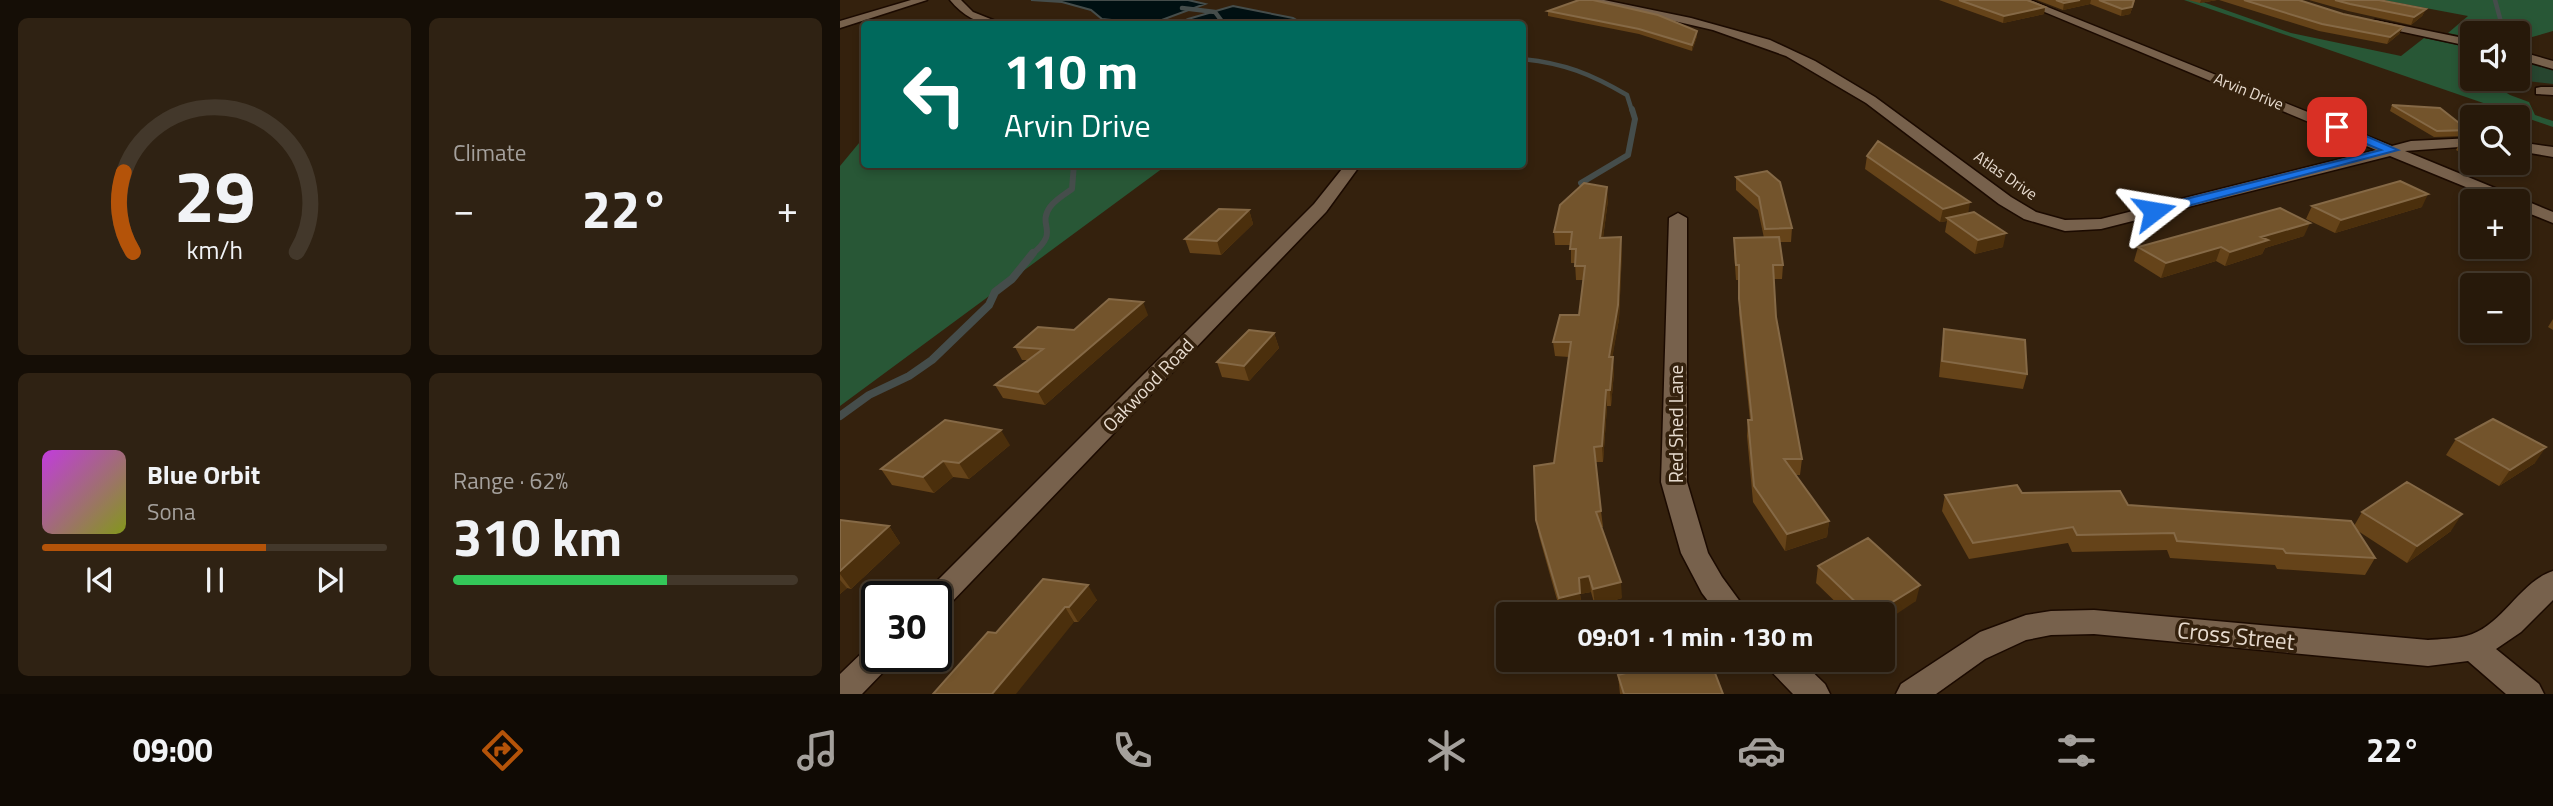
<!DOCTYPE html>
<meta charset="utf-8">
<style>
:root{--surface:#27190a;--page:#2f2213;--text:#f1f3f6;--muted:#a4a09c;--line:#43382b;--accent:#b45309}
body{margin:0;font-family:"Titillium Web",sans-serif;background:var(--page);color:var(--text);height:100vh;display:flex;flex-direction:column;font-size:26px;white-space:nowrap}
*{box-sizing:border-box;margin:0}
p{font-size:23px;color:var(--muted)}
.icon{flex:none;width:38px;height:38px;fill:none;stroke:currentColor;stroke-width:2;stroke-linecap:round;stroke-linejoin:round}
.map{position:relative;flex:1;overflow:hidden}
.sheet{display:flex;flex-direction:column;gap:18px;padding:18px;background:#150e06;width:840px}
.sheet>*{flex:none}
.banner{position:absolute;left:21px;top:21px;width:665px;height:147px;border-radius:7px;box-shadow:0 4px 10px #0003,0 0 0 2px var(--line);background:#00695c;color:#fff;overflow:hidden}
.controls{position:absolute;left:1620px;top:21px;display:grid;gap:14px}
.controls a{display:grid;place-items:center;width:70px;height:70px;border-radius:7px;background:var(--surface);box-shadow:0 4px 10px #0003,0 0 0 2px var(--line);font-size:35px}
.speed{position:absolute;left:21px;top:581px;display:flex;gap:14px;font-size:35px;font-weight:700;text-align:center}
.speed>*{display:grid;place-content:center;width:91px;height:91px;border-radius:50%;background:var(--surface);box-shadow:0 4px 10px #0003,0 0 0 2px var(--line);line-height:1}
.speed .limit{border:4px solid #111;border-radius:10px;background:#fff;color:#111}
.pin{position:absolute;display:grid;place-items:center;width:60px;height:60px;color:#fff;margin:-30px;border-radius:14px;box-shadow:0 4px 10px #0006}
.me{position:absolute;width:77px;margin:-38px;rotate:76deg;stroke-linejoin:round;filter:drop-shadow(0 0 5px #0008)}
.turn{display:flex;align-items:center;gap:24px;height:147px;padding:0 28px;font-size:32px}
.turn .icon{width:91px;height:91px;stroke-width:2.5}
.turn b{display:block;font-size:49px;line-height:60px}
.big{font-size:52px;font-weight:700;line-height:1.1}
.sheet .widget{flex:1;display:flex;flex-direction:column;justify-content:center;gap:10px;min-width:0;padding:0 24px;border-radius:10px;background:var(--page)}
.sheet .dial{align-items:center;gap:0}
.dial svg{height:182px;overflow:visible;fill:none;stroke:var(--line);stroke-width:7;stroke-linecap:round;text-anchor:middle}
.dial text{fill:var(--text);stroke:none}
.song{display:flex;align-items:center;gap:21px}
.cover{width:84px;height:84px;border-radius:10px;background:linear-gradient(135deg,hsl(290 70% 55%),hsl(70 70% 35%))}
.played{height:7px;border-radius:4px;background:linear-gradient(90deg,var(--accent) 65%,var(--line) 65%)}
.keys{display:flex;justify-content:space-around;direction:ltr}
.heat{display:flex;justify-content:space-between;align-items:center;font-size:38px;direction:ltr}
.charge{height:10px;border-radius:5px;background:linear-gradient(90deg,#34c759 62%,var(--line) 0)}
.sheet .tiles{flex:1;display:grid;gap:18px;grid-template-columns:repeat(2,1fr)}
.trip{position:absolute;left:656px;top:602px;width:399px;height:70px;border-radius:7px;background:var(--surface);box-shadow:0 4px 10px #0003,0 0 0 2px var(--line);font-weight:700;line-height:70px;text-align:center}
.tab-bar{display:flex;height:112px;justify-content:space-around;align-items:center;background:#100a04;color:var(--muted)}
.tab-bar .icon{width:49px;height:49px}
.tab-bar .current{color:var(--accent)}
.tab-bar b{font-size:32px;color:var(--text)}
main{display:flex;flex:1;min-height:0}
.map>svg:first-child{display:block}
.green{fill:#27452f}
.forest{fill:#285736}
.water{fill:#001012;stroke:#454d4b;stroke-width:2}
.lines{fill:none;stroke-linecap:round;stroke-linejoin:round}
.stream-far2{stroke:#454d4b;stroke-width:4.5}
.stream-far1{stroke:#454d4b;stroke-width:6}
.stream{stroke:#454d4b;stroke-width:8}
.street-casing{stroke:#1b0a00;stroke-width:3}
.secondary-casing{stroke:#1b0a00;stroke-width:3}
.street{fill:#77614c;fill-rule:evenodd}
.secondary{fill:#77614c;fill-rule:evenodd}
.wall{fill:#654319}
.shaded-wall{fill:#4b2f0c}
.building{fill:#73542c;stroke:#856946;stroke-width:2}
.route{fill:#1a73e8;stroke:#114b97;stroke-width:2}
.labels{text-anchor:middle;stroke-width:7;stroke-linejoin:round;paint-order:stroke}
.far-street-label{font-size:16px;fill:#e7dbcf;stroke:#34210d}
.street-label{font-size:19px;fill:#e7dbcf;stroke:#34210d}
.near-street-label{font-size:23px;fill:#e7dbcf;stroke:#34210d}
</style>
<main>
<section class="sheet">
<div class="tiles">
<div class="widget dial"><svg viewBox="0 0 100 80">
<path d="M14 69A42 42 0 1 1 86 69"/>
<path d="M14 69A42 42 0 0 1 10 34" stroke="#b45309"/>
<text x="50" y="56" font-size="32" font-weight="700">29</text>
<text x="50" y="72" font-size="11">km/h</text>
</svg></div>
<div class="widget"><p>Climate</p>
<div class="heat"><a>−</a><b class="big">22°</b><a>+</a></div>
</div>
<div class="widget">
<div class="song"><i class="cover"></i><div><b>Blue Orbit</b><p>Sona</p></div></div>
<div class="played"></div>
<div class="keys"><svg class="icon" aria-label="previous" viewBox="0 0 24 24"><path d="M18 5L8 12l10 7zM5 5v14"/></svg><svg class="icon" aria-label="pause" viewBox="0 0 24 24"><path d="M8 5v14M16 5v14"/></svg><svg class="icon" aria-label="next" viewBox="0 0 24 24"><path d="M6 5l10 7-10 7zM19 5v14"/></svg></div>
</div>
<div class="widget"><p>Range · 62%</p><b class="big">310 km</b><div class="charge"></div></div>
</div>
</section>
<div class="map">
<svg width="1713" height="694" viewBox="0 0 1713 694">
<rect width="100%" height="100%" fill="#34210d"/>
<path class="green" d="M1684 62 1713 70V84L1669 79H1678V64Z"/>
<path class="forest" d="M1344 0H1357L1451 33 1561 56 1584 38 1633 48V79H1660L1649 82 1670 95 1689 102 1695 115 1713 121V127Z
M1543 0H1713V31L1678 41V33H1633V38L1608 33 1628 16Z
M24 137V164L327 165 0 406V166Z"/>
<path class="water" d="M191 0H348L365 4 311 24 262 19 251 10 222 2Z
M393 6 453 18 463 24H338L348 19Z"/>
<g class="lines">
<path class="stream-far2" d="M1655 0 1664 33
M342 8 375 12 384 24H396
M682 59C724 63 751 74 787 95L792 111"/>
<path class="stream-far1" d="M741 183 788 155 795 119 792 109
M191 255C222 230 196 227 210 207 215 200 225 194 232 189L234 164"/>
<path class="stream" d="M0 416 29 395 69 376 92 360 149 305 155 292 172 279 193 253"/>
<g class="street-casing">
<path id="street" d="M110 0H121L133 12 163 24C141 26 124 17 110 0Z
M744 0H764L851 18 930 40 975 61 1035 97 1171 197 1196 212 1225 220 1261 219 1536 150 1176 0H1190L1552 146 1571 141 1633 138V146L1565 151 1713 212V223L1678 209V201H1660L1550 156 1261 229 1225 231 1184 219 1159 204 1026 103 946 56 873 30Z
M1535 20 1633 40V47L1531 25 1529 23Z
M1678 51 1713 61V69L1678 59Z
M1701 87H1713V95L1696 94V88Z
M1678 142 1713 147V157L1678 151Z
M506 164H521L486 212 106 608 96 611V597H83L86 592 474 204Z
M838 213 847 218V482L868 553 882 577 909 614H878L862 593 841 553 821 482 829 218Z
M1713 571V600L1681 632 1656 649 1699 684 1704 694H1666L1628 661 1588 666 1254 634 1211 635 1186 640 1145 659 1096 694H1056L1061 684 1140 632 1186 615 1211 611 1254 610 1588 640C1600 639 1614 639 1626 636 1662 627 1679 582 1713 571Z
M37 644V656H54L50 665 22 694H0V674L28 647Z
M925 660H960L985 684 990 694H953L929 669Z"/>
</g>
<g class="secondary-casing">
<path id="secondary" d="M71 0H87L0 28V21Z"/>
</g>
<use href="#street" class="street"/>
<use href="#secondary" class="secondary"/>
</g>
<path class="wall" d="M1099 0H1187L1205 7 1204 14 1163 23Z
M1197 0H1295L1290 14 1281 16 1250 4 1223 10Z
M1348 0H1377L1360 3Z
M1379 0H1459L1503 14 1563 27 1559 34 1547 44 1479 31Z
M1469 0H1539L1586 9 1582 16 1571 25 1508 11Z
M708 11 857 36 852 51 799 34 708 16Z
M1552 105 1628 130 1625 136 1594 137 1550 111Z
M1633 143V160L1616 150 1619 144Z
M1027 156 1128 213 1163 247 1135 254 1105 232 1107 221 1100 222 1025 169Z
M896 177 952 228 951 242H939L943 265 942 279H934L936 317 962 459 960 475H955L989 521 987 537 945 551 913 502 907 436 908 420H910L899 314V280H896L894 251V238H924L918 210 896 190Z
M768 200 763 238 782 251 779 319 772 357 774 372 771 406H767L763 462H756L761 511 763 527H761L782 598 755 606 751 592 740 594 742 609 721 614 699 536 696 520 714 463 729 357 715 356 713 342 739 315 743 280H736L735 263H731V245H715L714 232Z
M1472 206 1582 207 1495 233 1466 219Z
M409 210 413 224 381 255 350 253 345 239Z
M1464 236 1425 248 1422 254 1385 266 1376 261 1321 278 1294 261 1298 247Z
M308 315 205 405 163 398 155 385 188 360H182L175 347 234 330Z
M1713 319V330L1708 327Z
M1104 329 1187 374 1183 389 1099 377 1102 344Z
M434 333 439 348 409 381 382 377 377 362Z
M1616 439 1695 463 1659 486 1606 455Z
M170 445 129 479 113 477 94 493 52 485 41 469Z
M1182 493 1288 505 1514 526 1522 512 1611 531 1567 563 1518 531 1535 558 1525 575 1437 569 1435 565 1330 558 1327 550 1232 552 1228 543 1129 559 1102 511 1105 495Z
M0 520 49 526 60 543 11 589 7 588 0 594Z
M978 566 1076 601 1043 614H1008L976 583Z
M203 579 257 600 238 622H234Z
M778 675 883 694H780Z"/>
<path class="shaded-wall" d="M1240 0H1251L1250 4 1223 10 1224 3Z
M1295 0 1290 14 1281 16 1282 9Z
M1361 0H1377L1360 3Z
M1205 7 1204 14 1163 23 1164 16Z
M1586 9 1582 16 1571 25 1574 17Z
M1563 27 1559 34 1547 44 1550 37Z
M857 31V36L852 51V45Z
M767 187 768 200 761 252 760 238Z
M1588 194 1582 207 1495 233 1501 220Z
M1130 202 1128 215 1107 218V221L1100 222 1103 209Z
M409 210 413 224 381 255 377 241Z
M1470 223 1464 236 1425 248 1422 254 1385 266 1390 252 1421 237Z
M1166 233 1163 247 1135 254 1138 240Z
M781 237 782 251 779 319 770 372 769 357Z
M1381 247 1376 261 1321 278 1326 263Z
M303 302 308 315 205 405 198 392Z
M434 333 439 348 409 381 404 366Z
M773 357 774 372 771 406 770 390Z
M766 390 767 406 763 462 762 446Z
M161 430 170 445 129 479 119 463Z
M1706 447 1695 463 1659 486 1670 470Z
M103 461 113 477 94 493 83 477Z
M1622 514 1611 531 1567 563 1577 546Z
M989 521 987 537 945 551 947 534Z
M49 526 60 543 11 589 0 574V571Z
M749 576 751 592 740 594 742 609 721 614 719 598 739 578Z
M0 580 7 588 0 594Z
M781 582 782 598 755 606 753 589Z
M248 585 257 600 238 622 229 607Z
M1080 585 1076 601 1043 623V614H1033Z
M225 607 234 622 176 694H152Z"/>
<path class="building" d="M739 0H753L818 15 857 31 852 45 799 29 708 11Z
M1119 0H1187L1205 7 1164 16Z
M1216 0H1240L1224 3Z
M1259 0H1294L1292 7 1282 9Z
M1404 0H1459L1503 14 1563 27 1550 37 1482 24Z
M1495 0H1539L1586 9 1574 17 1510 4Z
M1552 105 1600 108 1628 130 1597 131Z
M1038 141 1130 202 1103 209 1027 156Z
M1633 143V152L1619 144Z
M927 171 940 182 952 228 925 229 919 197 896 177Z
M1560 181 1588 194 1501 220 1472 206Z
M744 183 767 187 760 238 781 237 778 305 769 357H773L770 390H766L762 446 754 447 761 511 756 512 781 582 753 589 749 576 739 578 740 593 719 598 696 520 694 466 714 463 731 342H713L720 315H739L745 266H735L736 249H730L732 232H714L720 205Z
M1440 208 1470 223 1421 237 1428 240 1390 252 1381 247 1326 263 1298 247Z
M379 209 409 210 377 241 345 239Z
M1134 212 1166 233 1138 240 1107 218Z
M939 237 943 265H933L936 317 962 459H944L989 521 947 534 914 486 908 420H912L899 299V265H896L894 238Z
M269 299 303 302 198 392 155 385 203 349 175 347 198 327 234 330Z
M1104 329 1185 340 1187 374 1102 361Z
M409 330 434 333 404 366 377 362Z
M1653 419 1706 447 1670 470 1616 439Z
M105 420 161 430 119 463 103 461 83 477 41 469Z
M1567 482 1622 514 1577 546 1522 512Z
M1177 485 1182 493 1280 491 1288 505 1511 521 1535 558 1446 553 1443 549 1337 541 1334 533 1237 535 1233 527 1133 543 1105 495Z
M0 520 49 526 0 571Z
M1028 538 1080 585 1033 614H1028L978 566Z
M203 579 248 585 229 607H225L152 694H93L148 632 156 633Z
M836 660H870L883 694H784L778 675Z"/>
<path class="route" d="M1493 125H1501L1558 150 1314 215 1308 211 1310 208 1541 150 1493 130Z"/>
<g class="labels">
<g class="far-street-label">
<text transform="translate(1409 91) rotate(22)" y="6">Arvin Drive</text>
<text transform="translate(1166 175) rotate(35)" y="6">Atlas Drive</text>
</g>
<g class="street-label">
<text transform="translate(308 385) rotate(-46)" y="7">Oakwood Road</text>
<text transform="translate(836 424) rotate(-90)" y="7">Red Shed Lane</text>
</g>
<g class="near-street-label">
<text transform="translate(1396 636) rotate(6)" y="8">Cross Street</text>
</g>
</g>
</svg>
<div class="controls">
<a><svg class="icon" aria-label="sound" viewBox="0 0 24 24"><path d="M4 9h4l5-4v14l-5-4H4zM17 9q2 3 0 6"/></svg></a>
<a><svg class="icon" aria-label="search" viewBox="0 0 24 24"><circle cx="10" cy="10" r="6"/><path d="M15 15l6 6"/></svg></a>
<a>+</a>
<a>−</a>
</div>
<div class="speed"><div class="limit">30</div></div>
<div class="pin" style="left:1497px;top:127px;background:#d93025"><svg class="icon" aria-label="arrive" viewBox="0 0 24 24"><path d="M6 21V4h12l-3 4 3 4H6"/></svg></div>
<svg class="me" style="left:1314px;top:211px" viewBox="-20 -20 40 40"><path d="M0-17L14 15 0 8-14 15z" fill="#1a73e8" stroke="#fff" stroke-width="4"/></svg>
<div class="trip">09:01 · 1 min · 130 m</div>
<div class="banner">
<div class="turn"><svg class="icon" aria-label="left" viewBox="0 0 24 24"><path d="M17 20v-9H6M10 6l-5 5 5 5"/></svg><div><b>110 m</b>Arvin Drive</div></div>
</div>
</div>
</main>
<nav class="tab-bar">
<b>09:00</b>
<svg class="icon current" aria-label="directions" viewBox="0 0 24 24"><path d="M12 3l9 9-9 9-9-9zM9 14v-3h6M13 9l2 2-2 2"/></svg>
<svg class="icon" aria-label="music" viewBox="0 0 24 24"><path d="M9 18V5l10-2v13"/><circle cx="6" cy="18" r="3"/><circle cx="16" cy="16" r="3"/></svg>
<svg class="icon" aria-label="phone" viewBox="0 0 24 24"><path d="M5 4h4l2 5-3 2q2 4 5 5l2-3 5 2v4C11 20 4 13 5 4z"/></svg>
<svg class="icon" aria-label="climate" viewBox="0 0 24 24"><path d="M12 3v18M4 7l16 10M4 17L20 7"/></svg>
<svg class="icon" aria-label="car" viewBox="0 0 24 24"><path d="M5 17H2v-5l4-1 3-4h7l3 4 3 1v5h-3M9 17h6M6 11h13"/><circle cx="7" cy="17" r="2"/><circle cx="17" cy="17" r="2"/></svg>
<svg class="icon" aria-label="filters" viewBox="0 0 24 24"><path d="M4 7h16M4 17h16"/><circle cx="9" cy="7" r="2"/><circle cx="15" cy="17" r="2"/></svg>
<b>22°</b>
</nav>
